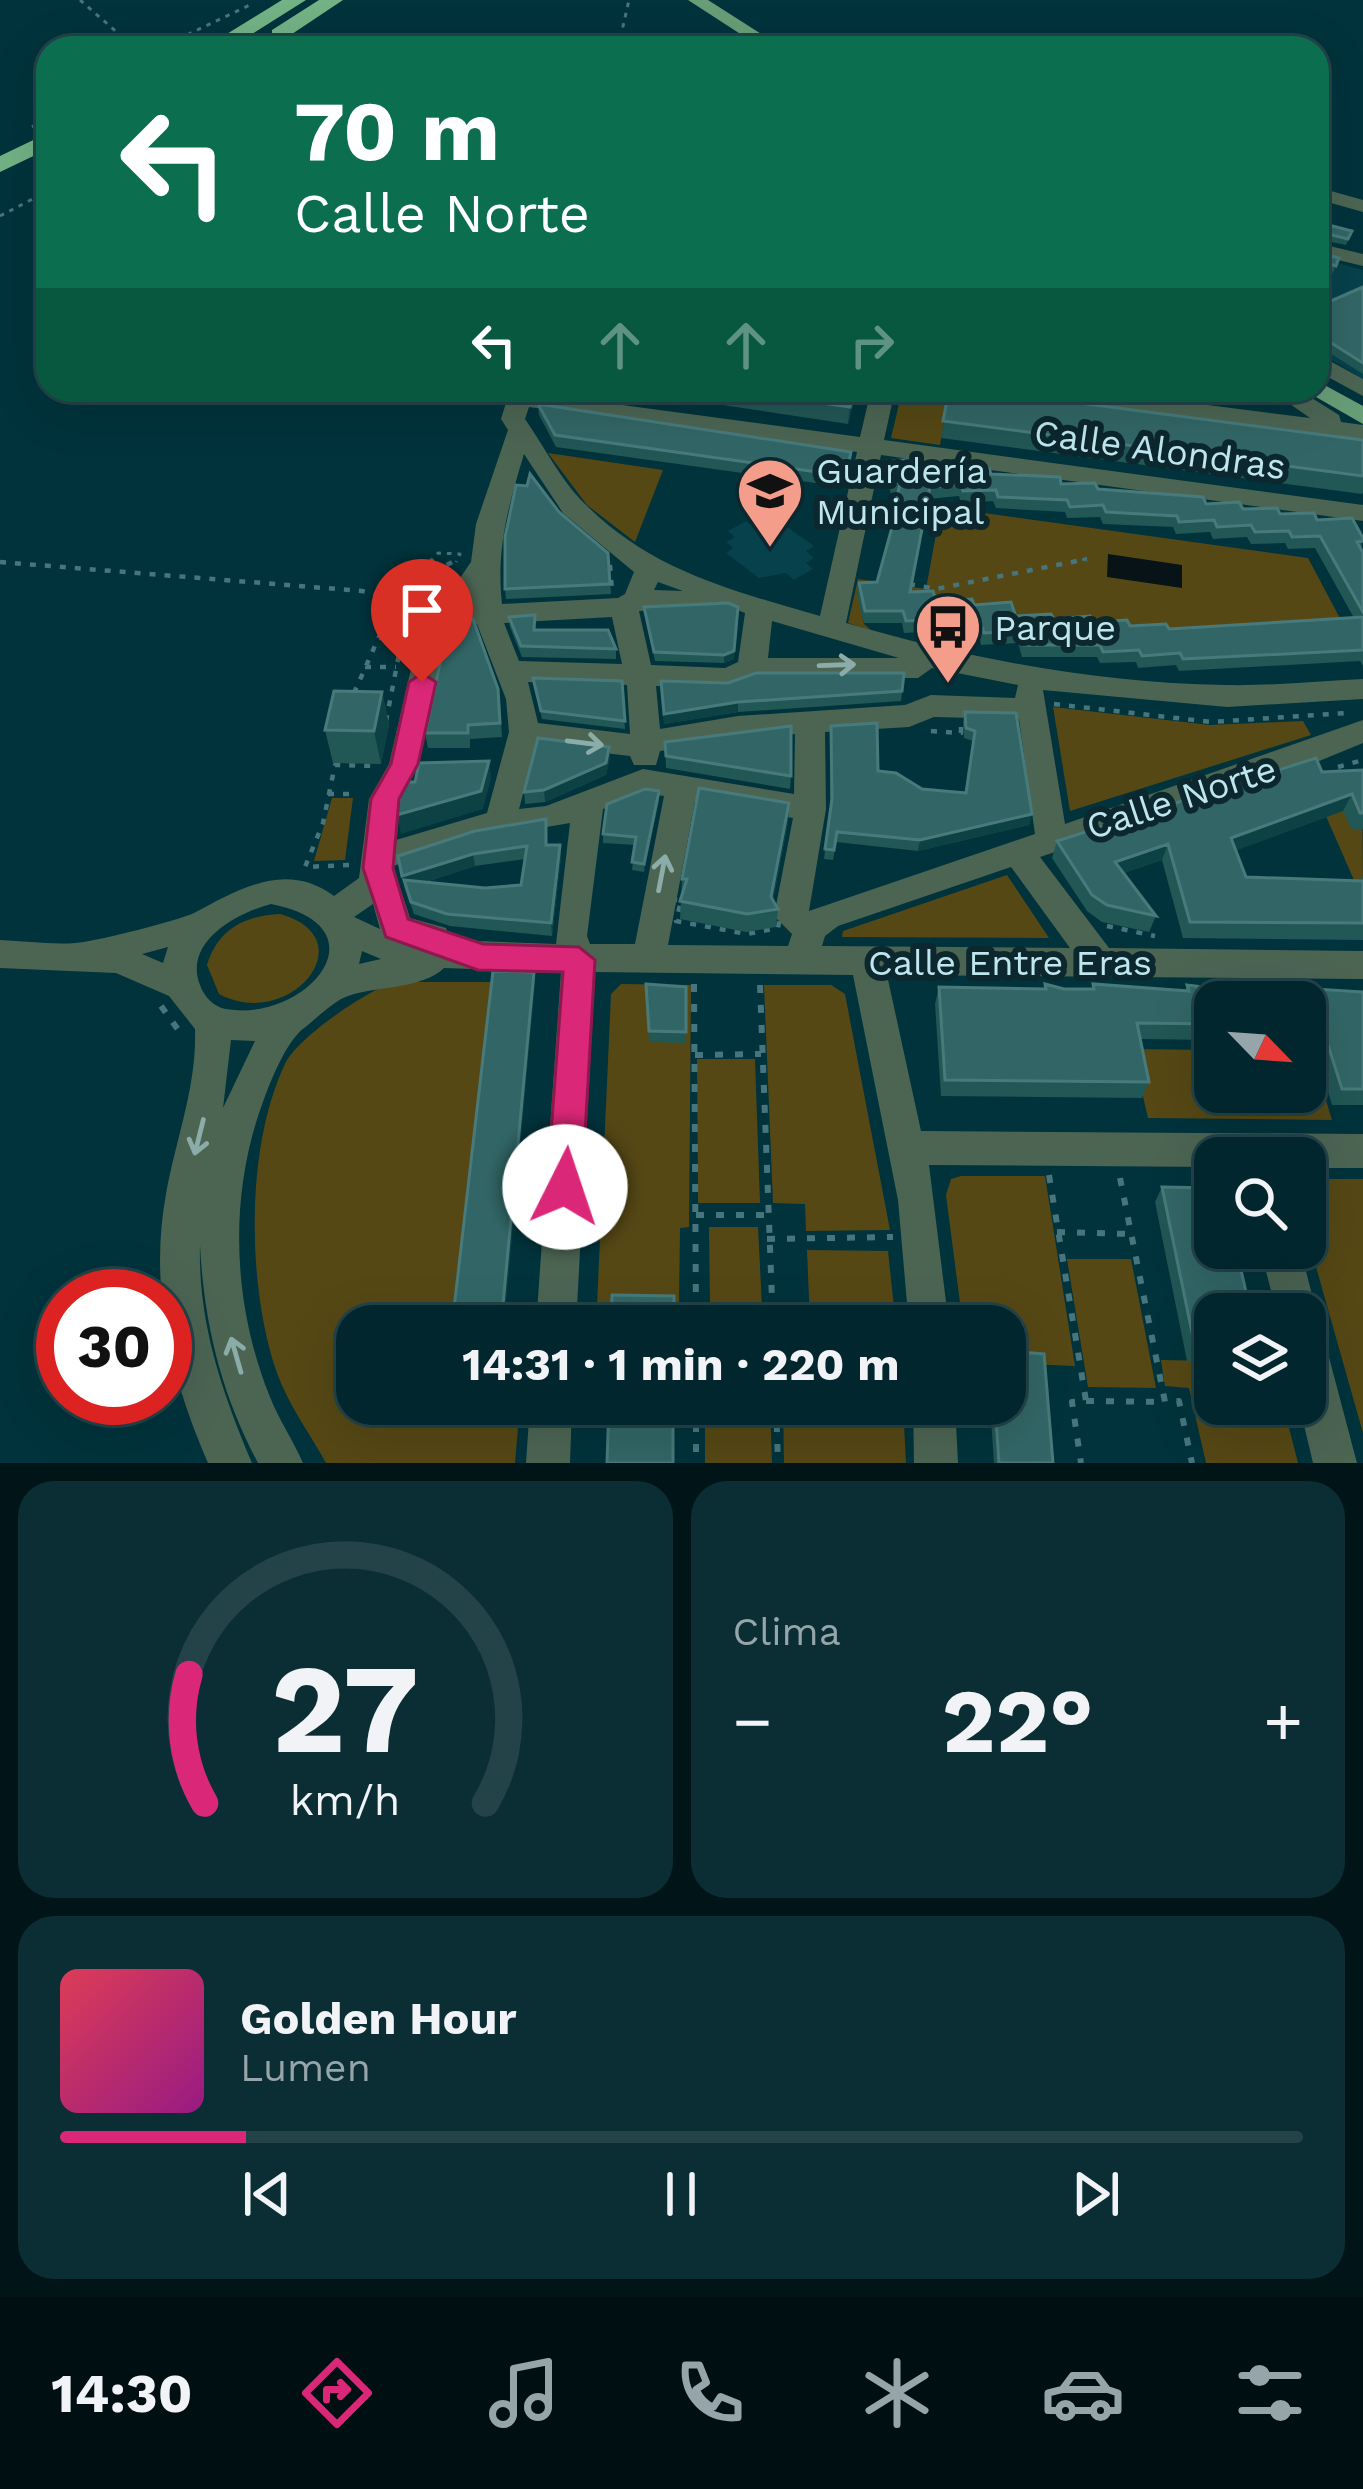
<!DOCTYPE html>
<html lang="es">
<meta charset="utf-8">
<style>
:root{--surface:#01262d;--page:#0b2e35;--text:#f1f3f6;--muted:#96a5aa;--line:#234349;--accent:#db2777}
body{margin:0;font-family:"Work Sans",sans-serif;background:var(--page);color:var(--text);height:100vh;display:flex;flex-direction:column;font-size:45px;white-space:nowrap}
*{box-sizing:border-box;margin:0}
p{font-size:39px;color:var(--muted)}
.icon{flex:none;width:66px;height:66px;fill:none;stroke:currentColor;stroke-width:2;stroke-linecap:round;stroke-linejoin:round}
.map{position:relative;height:1463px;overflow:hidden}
.details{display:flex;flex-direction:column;gap:18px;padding:18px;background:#011519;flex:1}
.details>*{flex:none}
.hud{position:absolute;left:36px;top:36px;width:1293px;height:366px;border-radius:36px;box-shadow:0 12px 48px #0002,0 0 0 3px var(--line);background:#0b6e4f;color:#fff;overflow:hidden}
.needle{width:78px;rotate:115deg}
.fabs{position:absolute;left:1194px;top:981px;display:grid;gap:24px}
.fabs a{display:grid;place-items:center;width:132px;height:132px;border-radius:24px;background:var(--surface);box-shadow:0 12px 48px #0002,0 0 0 3px var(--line);font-size:60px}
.speed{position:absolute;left:36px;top:1269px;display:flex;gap:24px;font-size:60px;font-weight:700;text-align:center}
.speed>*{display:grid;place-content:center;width:156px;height:156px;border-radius:50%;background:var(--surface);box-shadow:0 12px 48px #0002,0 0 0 3px var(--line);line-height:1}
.speed .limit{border:18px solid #d22;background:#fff;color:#111}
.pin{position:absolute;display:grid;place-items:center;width:102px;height:102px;color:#fff;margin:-123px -51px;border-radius:50% 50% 50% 0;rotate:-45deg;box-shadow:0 0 12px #0007}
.pin .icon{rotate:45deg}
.me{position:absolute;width:132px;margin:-66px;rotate:4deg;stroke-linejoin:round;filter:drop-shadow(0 0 9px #0008)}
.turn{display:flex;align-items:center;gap:42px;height:252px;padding:0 60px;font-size:54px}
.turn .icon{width:156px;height:156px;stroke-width:2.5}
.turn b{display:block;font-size:84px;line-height:102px}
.lanes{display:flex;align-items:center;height:114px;padding:0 60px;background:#0003;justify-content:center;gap:60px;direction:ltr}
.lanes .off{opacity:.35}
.big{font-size:90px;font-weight:700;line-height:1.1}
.details .widget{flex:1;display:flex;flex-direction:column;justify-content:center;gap:18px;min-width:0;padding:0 42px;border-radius:36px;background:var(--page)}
.details .dial{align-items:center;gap:0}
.dial svg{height:312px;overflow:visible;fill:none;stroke:var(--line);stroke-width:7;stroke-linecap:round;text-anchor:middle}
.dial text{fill:var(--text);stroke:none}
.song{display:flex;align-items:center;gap:36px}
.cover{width:144px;height:144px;border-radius:18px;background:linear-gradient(135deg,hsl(350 70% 55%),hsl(310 70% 35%))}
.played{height:12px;border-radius:6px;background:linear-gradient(90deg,var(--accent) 15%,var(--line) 15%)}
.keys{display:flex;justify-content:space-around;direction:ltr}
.heat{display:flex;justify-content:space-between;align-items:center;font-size:66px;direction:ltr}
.details .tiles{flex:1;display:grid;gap:18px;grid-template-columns:1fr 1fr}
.widget:last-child{grid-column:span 2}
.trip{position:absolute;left:336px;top:1305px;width:690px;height:120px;border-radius:36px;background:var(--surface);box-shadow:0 12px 48px #0002,0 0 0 3px var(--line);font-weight:700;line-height:120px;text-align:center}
.tabs{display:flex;height:192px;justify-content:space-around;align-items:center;background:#000f12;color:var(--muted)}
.tabs .icon{width:84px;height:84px}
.tabs .on{color:var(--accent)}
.tabs b{font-size:54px;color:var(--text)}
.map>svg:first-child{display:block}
.built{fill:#07414b}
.green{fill:#564815}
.water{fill:#071316}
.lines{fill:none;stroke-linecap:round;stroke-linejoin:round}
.path-far2{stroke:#47757d;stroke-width:3;stroke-dasharray:4.5 6;stroke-linecap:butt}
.path-far1{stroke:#47757d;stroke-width:4.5;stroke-dasharray:6 9;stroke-linecap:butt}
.path{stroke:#47757d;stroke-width:6;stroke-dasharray:8 12;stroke-linecap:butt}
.minor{fill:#4c6553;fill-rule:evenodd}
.major{fill:#689d77;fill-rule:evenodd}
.highway{fill:#72b285;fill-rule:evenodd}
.wall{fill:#215755;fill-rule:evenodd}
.shaded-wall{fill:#0d4244}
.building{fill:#326666;stroke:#487a7b;stroke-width:3}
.oneway{stroke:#8baca8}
.route{fill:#db2777;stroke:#8e194d;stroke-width:3}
.labels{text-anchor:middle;stroke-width:12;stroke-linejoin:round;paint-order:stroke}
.street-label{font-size:36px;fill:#bfe6ee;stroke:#0c272d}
.poi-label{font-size:36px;fill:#bfe6ee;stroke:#0c272d;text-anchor:start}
</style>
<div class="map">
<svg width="1363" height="1463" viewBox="0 0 1363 1463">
<rect width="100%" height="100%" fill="#01333c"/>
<path class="built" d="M1338 263 1363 270V379L1317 351V296Z
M746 521 753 526 780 522 814 546 806 551 814 558 806 563 813 569 794 580 786 573 759 578 726 553 733 548 726 542 735 537 728 531Z"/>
<path class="green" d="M902 391 961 399 947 404 940 445 891 438Z
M548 453 663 470 635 542 587 505Z
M941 507 1308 558 1343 624 1089 634 858 595 864 624 872 631 848 623 858 579 926 589Z
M1053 707 1210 725 1303 721 1311 735 1070 811Z
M1341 769 1362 778 1363 887H1357L1308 775Z
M332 798H353L345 860 314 861Z
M1007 875 1049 938 842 937 843 931Z
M280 914C367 938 290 1032 219 994L207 965C218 929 244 916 280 914Z
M394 982H495L455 1326H357V1404H520L515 1463H326C310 1434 288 1404 277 1373 247 1288 245 1147 285 1064 297 1038 366 991 394 982Z
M621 984 691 985 689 1227 680 1228 679 1305H597L611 994Z
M764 985H831L845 994 890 1230 806 1231 805 1204 773 1203Z
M1132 1049 1215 1050V1092H1305V1051H1311L1332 1120 1148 1118Z
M697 1059H755L760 1203H698Z
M961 1176H1045L1075 1366 1005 1363V1326H963L946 1195 951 1179Z
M1305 1179H1363V1433L1305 1228Z
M709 1227H758L762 1307 710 1308Z
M807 1250 888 1251 896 1326H781L810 1323Z
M1067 1259H1131L1156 1388 1088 1387Z
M1161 1360 1215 1361V1404H1283L1298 1463H1206L1189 1388 1165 1386Z
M705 1404H770L772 1463H705Z
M783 1404H903L906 1463H784Z"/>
<path class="water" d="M1108 554 1182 565V588L1107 577Z"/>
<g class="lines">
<path class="path-far2" d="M80 0 135 48
M159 48 252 4
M618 48 629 0
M32 127 48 117
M0 216 48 191
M908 390 953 396
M430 562 438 553 460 554 456 562
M1072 562 1090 558"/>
<path class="path-far1" d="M433 559 403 591 424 596 439 569 458 559
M0 562 362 591 426 606
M610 565 612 590
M909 584 936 589 1087 559
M379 638 402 639
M365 667H396
M354 693 390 612 416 615
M1054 704 1211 722 1347 713
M386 721 402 639 424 596
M931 731 961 733V727
M1338 767 1363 760
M684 793 798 814 778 928 747 934 676 921 681 901 664 898Z
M328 794H358
M349 865 305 867 323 823 335 765 377 766
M1107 926 1155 936"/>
<path class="path" d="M694 984 696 1326
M760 985 773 1326
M161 1006 182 1035
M695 1055 761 1054
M1049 1175 1086 1401 1072 1402 1081 1463
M1120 1178 1165 1402 1179 1401 1192 1463
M696 1215H766
M1057 1232 1130 1234
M767 1239 893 1237
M696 1318H773
M1086 1401 1164 1402
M696 1404V1463
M776 1404 778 1463"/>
<path class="minor" d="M1331 191 1363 200V212L1324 201 1321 197Z
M1317 243 1363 254V266L1317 255Z
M1317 354 1363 379V396L1317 371Z
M510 390 860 437 871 390H895L884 440 1363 505V521L881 455 846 623C971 659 1096 683 1225 685 1271 686 1318 681 1363 679V699L1227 707 1043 690 1065 824 1363 720V743L1290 773 1040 857 1109 948 1363 951V979L887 975 921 1131 1363 1134V1168H1305V1158H1215V1167L929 1165 949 1326H909L898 1200 853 975 595 972 576 1326H536L561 972 444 968C423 989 376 986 348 996 335 1000 316 1019 304 1028 286 1042 272 1078 264 1099 228 1194 232 1303 270 1397 279 1420 293 1440 303 1463H258C221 1393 204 1324 200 1245 198 1323 222 1392 252 1463H208C170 1375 149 1287 166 1194 176 1138 197 1086 195 1029L169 996 116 973 0 968V940C25 941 51 945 76 943 93 942 177 921 194 913 238 890 285 860 334 896L359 878 369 799 389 764 418 639 471 562 476 524 508 430 501 419ZM529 407 857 452 820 616C731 590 652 571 585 504 561 481 544 446 525 419ZM524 454 563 513 634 572 625 594 618 598 502 604C496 549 508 507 524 454ZM658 582 683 591 654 590ZM730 607 745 613 738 662 725 668 651 665 639 611ZM461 617 477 624 506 699 509 732 487 813 396 840 401 799 419 764 446 640ZM612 617 622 664 519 661 504 623ZM772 621 899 658H768ZM932 668 1018 685 1015 698 931 695 905 705 738 716 660 729 656 686 728 688 755 678H918ZM528 682 627 685 630 734 538 723ZM934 717 1019 719 1035 834 809 911 826 809 825 732 909 727ZM795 734 794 794 643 769 546 806 519 809 536 745 630 756 634 765H656L660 751ZM645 793 664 796 635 944H590L587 936 603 809ZM695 801 793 818 774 916 792 934 788 946 668 945ZM570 823 556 944 450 940 446 928 410 918 393 866 476 839ZM1011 867 1070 948 822 946 825 936 838 926ZM271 904C388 927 306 1023 226 1009 214 1007 204 997 200 985 183 942 237 913 271 904ZM373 904 380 929 354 917ZM168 947 163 963 142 954ZM362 951 381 959 359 964ZM231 1040 255 1041 223 1108Z
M1023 390H1091L1310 418 1270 390H1299L1339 415 1341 422 1363 425V439L1035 397Z
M1260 1248H1300L1317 1314 1311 1328 1320 1331 1326 1346 1357 1463H1313L1299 1404H1305V1314H1277Z
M530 1404H572L570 1463H526Z
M913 1404H955L958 1463H914Z"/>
<path class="major" d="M688 0H708L783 48H762Z
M1317 381 1363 406V424L1309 393 1317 390Z"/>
<path class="highway" d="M282 0H306L230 48H204Z
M319 0H343L286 38H272V30Z
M48 133V149L0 172V156Z"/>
</g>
<path class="wall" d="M1317 222 1352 231 1346 245 1317 239Z
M1317 252 1339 258 1333 273 1317 268Z
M1363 287V374L1317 345V307Z
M401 390 393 405 355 401 354 396Z
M624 390H857L848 424Z
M949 390 1363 440V492L1362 494 941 438Z
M538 404 851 452 844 487 556 447 539 415Z
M887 461 1317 520 1363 538 1361 550 1363 553V666L1360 661 1179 671 1176 665 1138 668 1136 662 1100 663 1097 657H1022L1018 643 981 645 980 639 943 641 940 631 904 633 902 623H864L857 595 859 583 877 582 891 531 898 494H891L885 472ZM959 496 961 503 993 501 996 508 1065 512 1067 518 1100 517 1103 524 1173 527 1176 534 1210 532 1213 539 1247 537 1251 544 1285 543 1288 549 1315 548 1354 618 1169 629 1054 619 1016 618 974 605 936 601 911 592 928 499Z
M559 512 608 553 611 594 506 599 505 589Z
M644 607 734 659 724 663 655 661Z
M509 617 536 630 616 649V659L522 657 510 627Z
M904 673 901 701 738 712 664 724 661 681 728 683Z
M533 678 622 681 625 729 542 719Z
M382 692 389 725 381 764 333 763 325 730Z
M500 703 502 737 470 739V748H428L425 733Z
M965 712 1032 814 1029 825 918 851 836 842 833 860 824 859 830 807 831 726 878 771 922 789 966 793 973 741 964 738 963 722Z
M665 742 791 776 790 789 666 768Z
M610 758 606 775 545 802 525 804 524 792Z
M1363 770V829L1352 830 1343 811 1236 850 1246 877 1360 881 1363 875V940L1183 938 1162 860 1124 873 1156 916 1149 932 1102 922 1087 911 1052 858 1057 841 1322 772Z
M659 800 644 872 632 870 635 845 603 843V834Z
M788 822 773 900 778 909 776 927 746 932 680 919 682 879Z
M560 845 561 857 552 936 450 926 414 914 405 889 398 856ZM525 859 521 885 485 888 426 882 475 866Z
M646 984 686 987V1043L649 1042Z
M1045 984 1064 989H1091L1093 984 1185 991 1187 985 1232 991 1235 986 1253 992H1280L1283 987 1363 992V1105H1332L1313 1042H1305V1002H1215V1040L1140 1039 1149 1082 1142 1098 941 1096 935 1004 939 987 1043 989Z
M1162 1187 1215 1314V1361H1187L1155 1202Z
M990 1404H1005L1053 1463H994Z"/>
<path class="shaded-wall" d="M854 390H857L848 424 850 407Z
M738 607 734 659 724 663V655Z
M382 692 389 725 381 764 374 731Z
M738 702V712L664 724V714Z
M609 747 610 758 606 775 545 802 544 790Z
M489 761 491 779 483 809 401 834 397 815Z
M659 791V800L644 872V864Z
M1352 794 1343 811 1224 855 1231 838Z
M789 803 788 822 770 915 771 897Z
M1032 814 1029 825 918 851 920 840Z
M1168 844 1162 860 1110 878 1115 862Z
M560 845 561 857 552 936 551 923Z
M473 854 475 866 406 888 404 880 405 889 402 876Z
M534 972 535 983 504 1326H501Z"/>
<path class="building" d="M1317 222 1352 231 1348 239 1320 232 1317 235Z
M1317 252 1339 258 1336 266 1317 261Z
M1363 287V363L1317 334V307Z
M357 390H397L393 399 354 396Z
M736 390H854L850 407Z
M949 390H979L1363 440V476L943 421Z
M538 404 851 452 846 476 555 435Z
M920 459 922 465 955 463 957 470 989 468 991 474 1060 477 1061 484 1095 483 1098 489 1203 497 1206 504 1239 502 1243 509 1277 508 1280 514 1314 513 1317 520 1352 518 1363 538V541L1357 542 1363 553V612L1320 536 1292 537 1289 531 1255 532 1251 525 1217 527 1214 520 1179 522 1177 516 1106 512 1103 505 1070 507 1067 500 998 497 996 490 963 491 961 484 930 487 910 592 933 591 936 601 972 599 974 605 1011 602 1020 629 1017 616 1051 614 1054 619 1090 616 1092 622 1127 620 1130 626 1166 624 1169 629 1363 617V650L1183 659 1180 653 1142 656 1139 650 1103 652 1100 645H1024L1021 631 984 633 982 627 945 629 942 619 906 621 903 611H865L859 583 877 582 891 531 900 482 893 483 887 461Z
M530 474 559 512 608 553 610 584 505 589V537L516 485 527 486Z
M728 603 738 607 734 651 724 655 654 652 644 607Z
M535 615 534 630H608L616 649 521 646 509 617Z
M473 619 498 689 500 723 468 725V733H425L448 628Z
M756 673H904L902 691 738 702 664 714 661 681 728 683Z
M533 678 622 681 625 721 541 711Z
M334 691 382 692 374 731 325 730Z
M965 712 1016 713 1032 814 920 840 837 832 834 850 825 849 832 799 831 726 877 723 878 771 896 773 922 789 966 793 975 731 966 728Z
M791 726V776L666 756 665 742Z
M538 738 609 747 606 763 544 790 524 792Z
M1316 758 1322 772 1363 770V813H1360L1352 794 1231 838 1246 877 1363 881V923L1190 922 1168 844 1115 862 1156 916 1107 905 1092 895 1057 841Z
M489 761 481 791 397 815 402 782H415L419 763Z
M699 788 789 803 771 897 778 909 747 914 680 901 687 879H682Z
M645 789 659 791 644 864 632 862 636 837 603 834 607 804Z
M546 819V845H560L551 923 447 914 411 902 404 880 485 888 521 885 527 846 473 854 402 876 398 856 475 831Z
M493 971 534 972 501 1326H452Z
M646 984 686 987V1032L649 1031Z
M1045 984 1064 989H1094L1093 984 1189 991 1187 985 1236 991 1235 986 1253 992H1284L1283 987 1363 992V1089H1342L1322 1026 1305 1025V1002H1215V1024L1137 1023 1149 1082 945 1080 939 987 1046 989Z
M1162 1187 1215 1188V1248H1236L1251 1314H1215V1347H1195Z
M612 1295 674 1296V1326H611Z
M1005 1351 1044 1354 1053 1463H999L995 1404H1005Z
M609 1404H673V1463H607Z"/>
<defs><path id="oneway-shaft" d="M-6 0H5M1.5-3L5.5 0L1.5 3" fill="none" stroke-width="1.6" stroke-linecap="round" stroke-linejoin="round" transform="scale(3)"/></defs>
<g class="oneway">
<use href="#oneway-shaft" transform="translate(837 665) rotate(-2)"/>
<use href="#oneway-shaft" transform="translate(585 743) rotate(7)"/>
<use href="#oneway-shaft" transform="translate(662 873) rotate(-79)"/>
<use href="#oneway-shaft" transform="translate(199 1137) rotate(104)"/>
<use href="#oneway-shaft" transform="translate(236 1355) rotate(-106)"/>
</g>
<path class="route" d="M422 673 436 682 418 764 399 799 393 868 408 919 483 944 579 947 595 960 582 1187 577 1198 565 1203 553 1198 547 1187 563 972 478 970 386 937 363 868 371 799 391 764 409 682Z"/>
<defs>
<g id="school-pin" transform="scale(3.45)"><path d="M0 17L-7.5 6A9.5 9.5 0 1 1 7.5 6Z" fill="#f49d8b" stroke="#0c272d"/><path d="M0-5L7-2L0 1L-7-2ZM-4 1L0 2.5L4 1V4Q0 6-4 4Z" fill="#111"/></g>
<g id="bus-pin" transform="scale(3.45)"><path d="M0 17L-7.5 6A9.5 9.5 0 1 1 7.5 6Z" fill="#f49d8b" stroke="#0c272d"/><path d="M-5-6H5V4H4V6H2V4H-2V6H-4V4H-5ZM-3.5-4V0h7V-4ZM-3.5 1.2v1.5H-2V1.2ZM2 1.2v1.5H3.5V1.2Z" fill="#111"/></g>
</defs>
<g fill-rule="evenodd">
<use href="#school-pin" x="770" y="491"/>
<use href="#bus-pin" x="948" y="627"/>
</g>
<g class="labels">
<g class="street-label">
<text transform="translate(1160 449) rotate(8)" y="13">Calle Alondras</text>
<text transform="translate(1181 797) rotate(-18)" y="13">Calle Norte</text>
<text x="1010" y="975">Calle Entre Eras</text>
</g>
<g class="poi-label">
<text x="816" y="483">Guardería<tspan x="816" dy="41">Municipal</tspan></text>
<text x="994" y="640">Parque</text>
</g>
</g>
</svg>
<div class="fabs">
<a><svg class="needle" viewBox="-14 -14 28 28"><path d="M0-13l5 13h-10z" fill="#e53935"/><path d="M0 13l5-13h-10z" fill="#96a5aa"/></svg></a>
<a><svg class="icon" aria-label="search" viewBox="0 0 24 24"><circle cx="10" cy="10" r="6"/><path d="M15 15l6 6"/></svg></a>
<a><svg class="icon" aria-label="layers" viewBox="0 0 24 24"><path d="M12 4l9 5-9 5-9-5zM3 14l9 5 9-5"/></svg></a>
</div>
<div class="speed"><div class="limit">30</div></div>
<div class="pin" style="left:422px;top:682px;background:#d93025"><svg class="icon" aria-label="arrive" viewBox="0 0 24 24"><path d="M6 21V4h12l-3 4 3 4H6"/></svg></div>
<svg class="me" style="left:565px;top:1187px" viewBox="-20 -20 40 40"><circle r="19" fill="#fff"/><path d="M0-13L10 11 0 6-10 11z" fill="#db2777"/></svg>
<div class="trip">14:31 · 1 min · 220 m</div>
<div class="hud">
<div class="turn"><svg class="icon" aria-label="left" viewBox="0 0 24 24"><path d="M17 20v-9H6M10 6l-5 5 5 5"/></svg><div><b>70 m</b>Calle Norte</div></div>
<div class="lanes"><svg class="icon" aria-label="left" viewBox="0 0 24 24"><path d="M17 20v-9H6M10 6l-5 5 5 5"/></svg><svg class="icon off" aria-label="ahead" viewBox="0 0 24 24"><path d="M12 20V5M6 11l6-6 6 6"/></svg><svg class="icon off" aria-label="ahead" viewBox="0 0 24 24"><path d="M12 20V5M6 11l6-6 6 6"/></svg><svg class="icon off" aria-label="right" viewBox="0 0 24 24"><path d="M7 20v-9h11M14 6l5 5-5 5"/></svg></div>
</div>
</div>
<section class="details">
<div class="tiles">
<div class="widget dial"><svg viewBox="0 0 100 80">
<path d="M14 69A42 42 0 1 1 86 69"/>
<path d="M14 69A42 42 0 0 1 10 36" stroke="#db2777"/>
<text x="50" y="56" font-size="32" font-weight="700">27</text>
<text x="50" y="72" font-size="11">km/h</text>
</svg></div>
<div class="widget"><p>Clima</p>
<div class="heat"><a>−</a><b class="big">22°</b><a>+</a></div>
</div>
<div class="widget">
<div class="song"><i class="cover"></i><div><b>Golden Hour</b><p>Lumen</p></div></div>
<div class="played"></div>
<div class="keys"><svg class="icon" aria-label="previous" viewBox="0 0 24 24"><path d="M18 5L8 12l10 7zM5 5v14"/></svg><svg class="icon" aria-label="pause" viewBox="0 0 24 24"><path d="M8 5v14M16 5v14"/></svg><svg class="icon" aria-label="next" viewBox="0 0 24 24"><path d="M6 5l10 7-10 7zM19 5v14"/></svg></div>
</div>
</div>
</section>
<nav class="tabs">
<b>14:30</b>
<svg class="icon on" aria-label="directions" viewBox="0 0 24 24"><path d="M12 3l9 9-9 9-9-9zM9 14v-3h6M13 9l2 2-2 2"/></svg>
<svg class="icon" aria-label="music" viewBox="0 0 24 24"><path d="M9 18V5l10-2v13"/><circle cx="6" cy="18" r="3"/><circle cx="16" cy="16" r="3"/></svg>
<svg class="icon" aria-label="phone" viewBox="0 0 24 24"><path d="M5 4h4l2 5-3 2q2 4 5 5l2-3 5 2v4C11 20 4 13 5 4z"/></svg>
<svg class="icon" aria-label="climate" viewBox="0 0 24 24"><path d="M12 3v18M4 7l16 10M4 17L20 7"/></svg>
<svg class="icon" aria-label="car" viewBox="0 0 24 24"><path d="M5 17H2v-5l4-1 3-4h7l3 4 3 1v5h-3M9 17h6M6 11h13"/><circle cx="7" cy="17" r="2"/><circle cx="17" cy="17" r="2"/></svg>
<svg class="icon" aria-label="filters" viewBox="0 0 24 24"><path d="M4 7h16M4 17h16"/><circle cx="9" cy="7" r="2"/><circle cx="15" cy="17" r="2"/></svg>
</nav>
